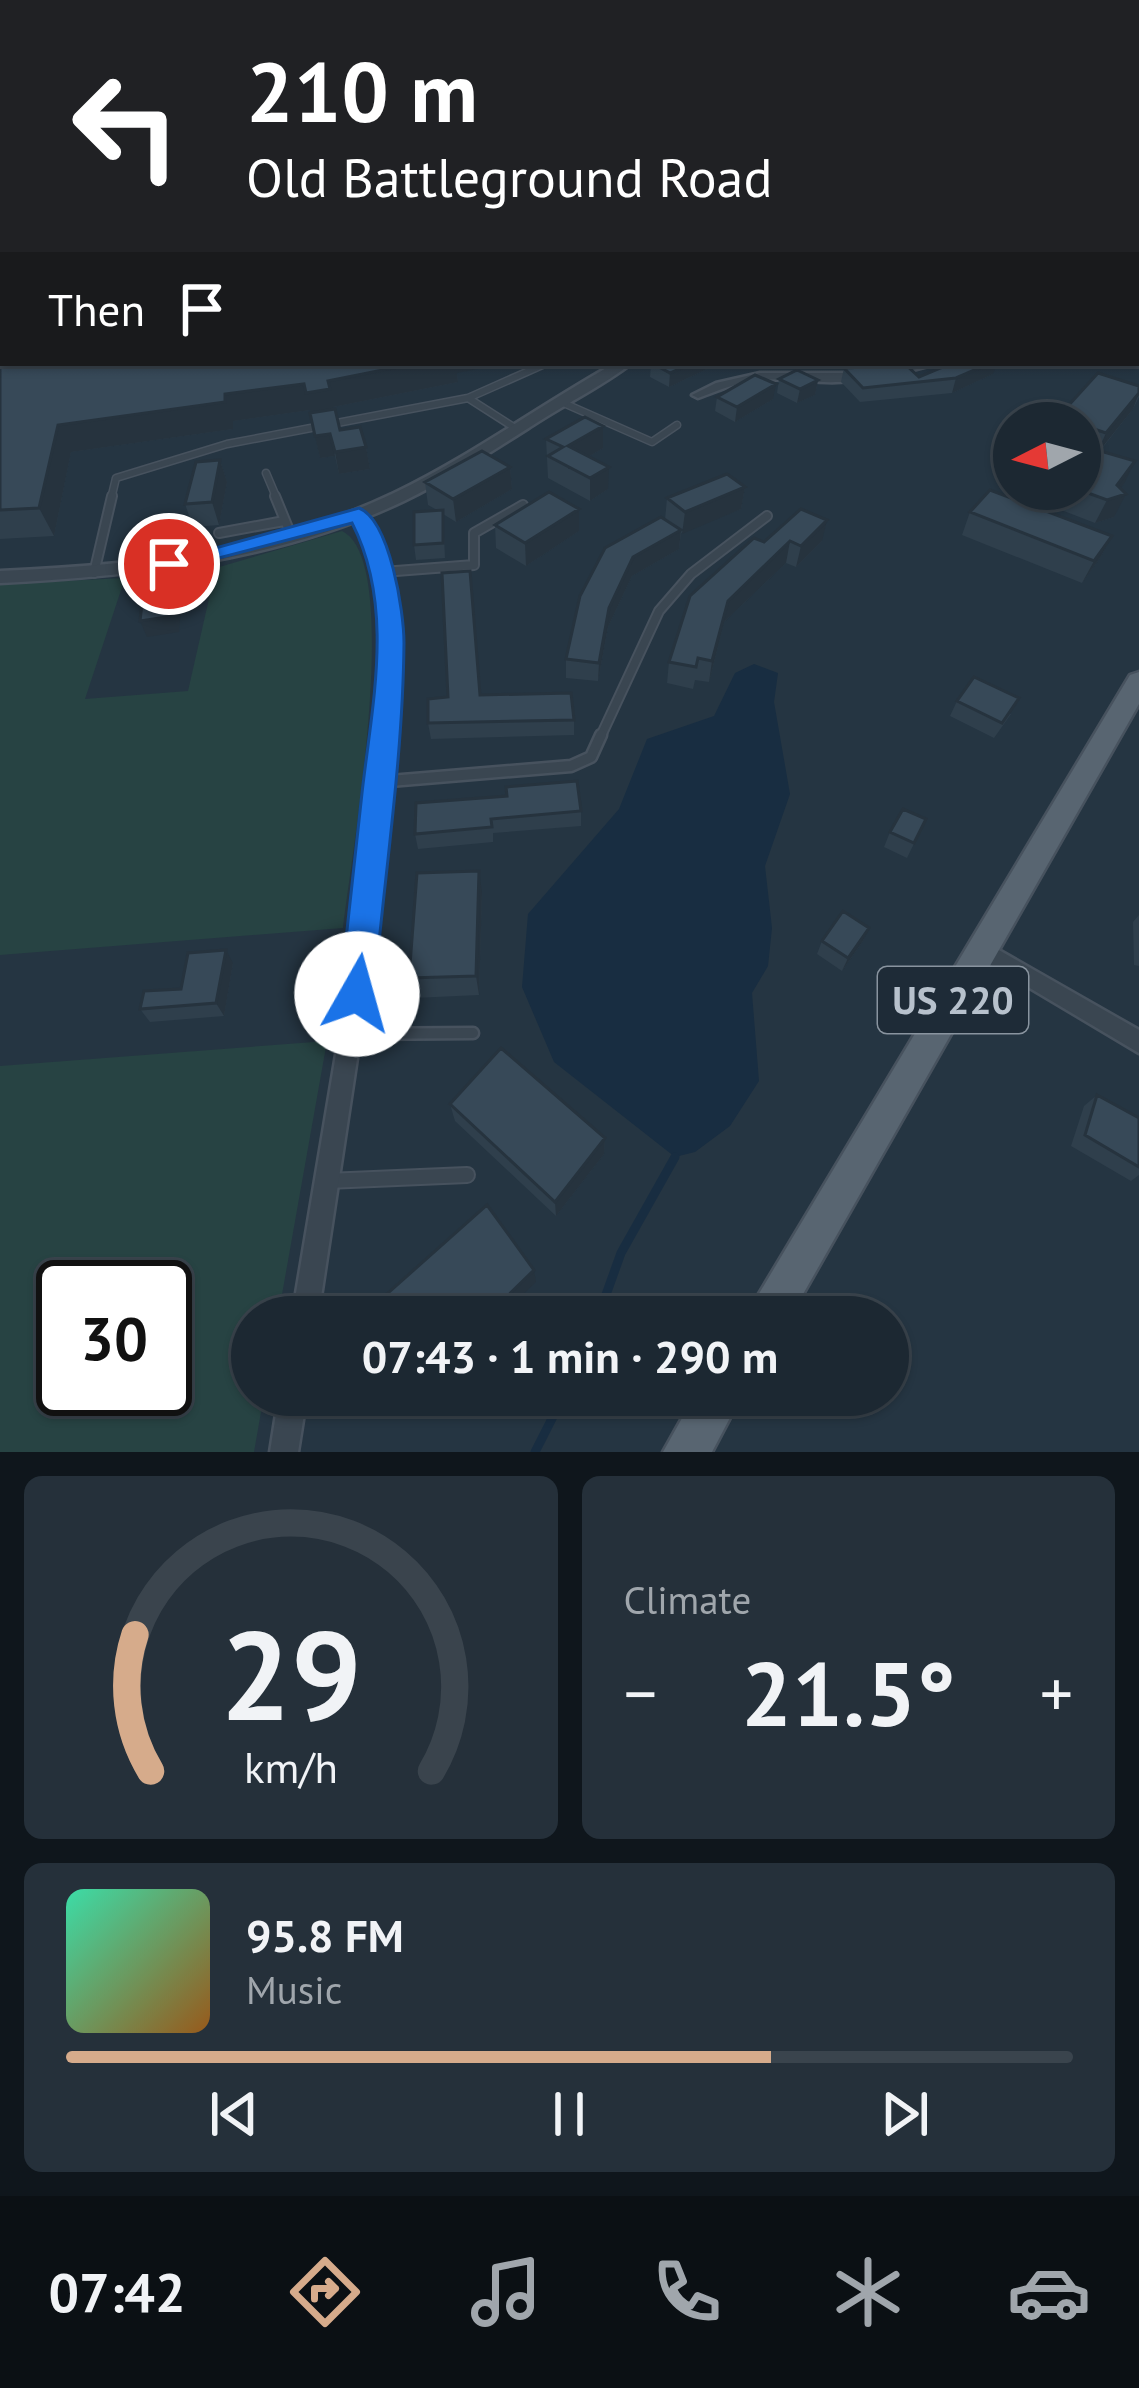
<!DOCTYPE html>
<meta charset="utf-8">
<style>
:root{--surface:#1c2832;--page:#25303a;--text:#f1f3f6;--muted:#a0a6ac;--line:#3a444d;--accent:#d6ab8b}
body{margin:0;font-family:"PT Sans",sans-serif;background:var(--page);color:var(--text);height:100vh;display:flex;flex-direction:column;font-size:45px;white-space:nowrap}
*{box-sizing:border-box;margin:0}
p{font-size:39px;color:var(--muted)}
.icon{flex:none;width:66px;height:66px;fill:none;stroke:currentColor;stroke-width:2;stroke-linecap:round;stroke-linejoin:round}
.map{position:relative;height:1452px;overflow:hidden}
.details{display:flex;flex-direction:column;gap:24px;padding:24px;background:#0f161c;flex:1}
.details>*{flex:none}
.hud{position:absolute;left:0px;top:0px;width:1140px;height:366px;box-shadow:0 3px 9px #0004,0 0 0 3px var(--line);background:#202124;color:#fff;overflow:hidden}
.needle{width:78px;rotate:264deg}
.fabs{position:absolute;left:993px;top:402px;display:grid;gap:24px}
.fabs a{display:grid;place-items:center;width:108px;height:108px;border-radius:50%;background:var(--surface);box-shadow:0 3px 9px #0004,0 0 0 3px var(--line);font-size:60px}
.speed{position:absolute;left:36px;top:1260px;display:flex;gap:24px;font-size:60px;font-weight:700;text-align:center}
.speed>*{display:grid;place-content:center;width:156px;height:156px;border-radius:50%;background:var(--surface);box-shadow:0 3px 9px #0004,0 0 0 3px var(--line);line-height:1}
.speed .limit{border:6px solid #111;border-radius:18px;background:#fff;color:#111}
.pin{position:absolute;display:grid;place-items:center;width:102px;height:102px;color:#fff;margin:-51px;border:6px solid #fff;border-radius:50%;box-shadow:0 3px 12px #0007}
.me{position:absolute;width:132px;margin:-66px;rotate:7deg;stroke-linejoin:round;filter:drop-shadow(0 0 9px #0008)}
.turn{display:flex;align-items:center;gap:42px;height:252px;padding:0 48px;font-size:54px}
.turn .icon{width:156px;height:156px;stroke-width:2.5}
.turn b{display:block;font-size:84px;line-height:102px}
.then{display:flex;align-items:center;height:114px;padding:0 48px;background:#0003;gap:24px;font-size:45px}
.big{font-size:90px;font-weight:600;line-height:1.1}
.details .card{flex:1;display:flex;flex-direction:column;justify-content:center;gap:18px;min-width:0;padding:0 42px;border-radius:18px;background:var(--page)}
.details .dial{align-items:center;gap:0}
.dial svg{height:312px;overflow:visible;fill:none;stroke:var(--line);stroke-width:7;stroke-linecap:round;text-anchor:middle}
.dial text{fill:var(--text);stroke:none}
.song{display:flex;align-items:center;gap:36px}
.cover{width:144px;height:144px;border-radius:18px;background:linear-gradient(135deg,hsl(160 70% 55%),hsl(30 70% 35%))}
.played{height:12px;border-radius:6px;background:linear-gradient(90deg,var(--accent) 70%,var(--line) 70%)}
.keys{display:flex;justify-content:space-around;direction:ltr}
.heat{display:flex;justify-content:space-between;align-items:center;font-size:66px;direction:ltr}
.details .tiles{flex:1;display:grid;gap:24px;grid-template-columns:1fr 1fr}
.card:last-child{grid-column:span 2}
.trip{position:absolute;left:231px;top:1296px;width:678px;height:120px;border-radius:60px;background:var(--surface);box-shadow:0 3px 9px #0004,0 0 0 3px var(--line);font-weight:600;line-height:120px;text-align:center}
.tab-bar{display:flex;height:192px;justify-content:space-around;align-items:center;background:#0b1014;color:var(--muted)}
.tab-bar .icon{width:84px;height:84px}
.tab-bar .current{color:var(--accent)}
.tab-bar b{font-size:54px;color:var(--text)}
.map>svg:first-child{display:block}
.green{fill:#274343;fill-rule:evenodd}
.water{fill:#182d41}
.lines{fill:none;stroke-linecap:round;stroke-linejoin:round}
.stream{stroke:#182d41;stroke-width:9}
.service-far3-casing{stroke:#47525e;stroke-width:9}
.service-far2-casing{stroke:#47525e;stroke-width:12}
.service-far1-casing{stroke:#47525e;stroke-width:15}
.service-casing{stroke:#47525e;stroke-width:18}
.minor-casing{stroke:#47525e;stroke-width:5}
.tertiary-casing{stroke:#47525e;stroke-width:5}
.primary-casing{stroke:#47525e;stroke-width:5}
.service-far3{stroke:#3a4651;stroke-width:6}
.service-far2{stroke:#3a4651;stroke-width:8}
.service-far1{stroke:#3a4651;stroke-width:10}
.service{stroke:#3a4651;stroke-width:14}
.minor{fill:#3a4651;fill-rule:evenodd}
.tertiary{fill:#3a4651;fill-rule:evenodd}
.primary{fill:#586571;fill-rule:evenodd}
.wall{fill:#2f3f4c}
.shaded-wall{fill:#26333e}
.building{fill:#374958;stroke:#26333e;stroke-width:3}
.route{fill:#1a73e8;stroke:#114b97;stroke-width:3}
.labels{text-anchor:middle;stroke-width:12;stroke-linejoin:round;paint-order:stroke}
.shield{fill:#1e2b37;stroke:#89949f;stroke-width:3}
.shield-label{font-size:39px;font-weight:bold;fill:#b7c1cc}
</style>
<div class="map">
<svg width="1139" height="1452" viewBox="0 0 1139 1452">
<rect width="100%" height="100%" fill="#253542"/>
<path class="green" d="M342 531C405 561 350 862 343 928L0 955V584L125 578 85 699 188 691 216 568Z
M327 1041 278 1317H252V1395H264L254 1452H0V1066ZM63 1287H165V1389H63Z"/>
<path class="water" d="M754 664 778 673 774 702 790 794 765 866 772 928 768 966 752 993 759 1081 730 1126 695 1152 675 1157 554 1062 522 987 528 914 619 809 647 739 714 716 735 673Z"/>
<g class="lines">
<path class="stream" d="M598 1317 621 1253 675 1157
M535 1452 564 1395"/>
<g class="service-far3-casing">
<path id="service-far3" d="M468 398 515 428
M559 401 652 442 677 425
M266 473 277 499
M111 499 116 478 227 444 468 398 547 363
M1035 499 1043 489"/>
</g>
<g class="service-far2-casing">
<path id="service-far2" d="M275 496 291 535
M1034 515 1037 496
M219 533 284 521
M383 572 474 565V533L523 505
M94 573 112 496
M600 738 659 611 691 574 767 516"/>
</g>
<g class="service-far1-casing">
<path id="service-far1" d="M378 782 571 766 591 757 601 735
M351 1034 473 1033"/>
</g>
<g class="service-casing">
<path id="service" d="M327 1181 467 1175"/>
</g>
<g class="minor-casing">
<path id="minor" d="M920 363H940L889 376 884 373Z
M760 373H863L868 376C838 389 796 377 763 380 739 381 720 390 698 398L692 395 716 383Z
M359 511 366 515 390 572 399 641 372 959 318 1317H292L352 959 383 641 376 572 352 515Z
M983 941 1139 1030V1053L976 956 973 950 976 944Z
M279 1395H307L298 1452H270Z"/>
</g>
<g class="tertiary-casing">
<path id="tertiary" d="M1137 225H1139V231H1137Z
M615 363H632C604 385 569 402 538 422 494 450 451 478 404 501 278 561 138 576 0 583V571C134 565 271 552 394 493 471 456 540 405 615 363Z"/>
</g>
<g class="primary-casing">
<path id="primary" d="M1139 672V704L790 1317H745L1130 675Z
M695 1395H742L712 1452H663Z"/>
</g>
<use href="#service-far3" class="service-far3"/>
<use href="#service-far2" class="service-far2"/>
<use href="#service-far1" class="service-far1"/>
<use href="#service" class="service"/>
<use href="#minor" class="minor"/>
<use href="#tertiary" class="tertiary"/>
<use href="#primary" class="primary"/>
</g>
<path class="wall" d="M651 363H708L707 369 669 387 650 377Z
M0 367 457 373 458 382 333 407 340 430 366 447 370 469 339 474 335 456 320 458 310 410 233 421V429L71 452 54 536 0 539Z
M844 368 919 377 993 374 952 393 860 402 841 382Z
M779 379 818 380 815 395 797 403 777 393Z
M1139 386V397L1133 409 1100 451 1124 484 1120 488 1114 517 1095 523 1056 508 1065 489H1080L1093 454 1080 450V423H1055L1058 417Z
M717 397 773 399 735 422 715 411Z
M603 426V448L588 457 608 489 590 501 548 478 546 439Z
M220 460 227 482 219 525 193 527 185 504Z
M510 467 512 489 456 522 443 514 445 558 416 560 414 545 437 510 428 505 425 482Z
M745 487 741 509 681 533 679 549 632 576 608 627 598 681 566 678V659L665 520 667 498Z
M970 512 1112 536 1100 558 1082 583 962 535Z
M495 525 579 531 526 566 496 548Z
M822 541 796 567 786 563 724 622 709 682 695 680 693 689 667 683 669 662 764 542Z
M481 695 574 720V735L431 739 428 723Z
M957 701 1011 714 994 738 950 716Z
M416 803 581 811V826L493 833V842L418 849 415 834Z
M926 819 907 858 884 847 890 832Z
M482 892 479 995 414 998 409 978Z
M1139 915V966L1134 965 1133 922Z
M869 928 863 941 842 971 817 954 822 941Z
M233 963 224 1016 150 1022 140 1009Z
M1097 1095 1139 1118V1175L1131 1181 1071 1146 1084 1106Z
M450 1104 605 1138 604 1154 556 1216 455 1121Z"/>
<path class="shaded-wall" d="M418 363H508L457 373 458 382 333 407 335 416 312 420 310 410 233 421V429L71 452 54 536 39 508 58 425 225 394 328 381Z
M692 363H708L707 369 669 387 670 373Z
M991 363H997L993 374 952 393 956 378Z
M818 380 815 395 797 403 800 389Z
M776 384 773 399 735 422 737 407Z
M1139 393 1133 409 1096 455 1106 433Z
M603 426V448L568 469V446Z
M330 434 335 456 320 458 315 436Z
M366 447 370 469 339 474 335 452Z
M220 460 227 482 219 525 212 502Z
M1135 461 1124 484 1112 499 1126 494 1114 517 1095 523 1107 500Z
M510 467 512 489 456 522 453 499Z
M609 467 608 489 590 501V478Z
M745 487 741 509 682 534 685 512Z
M579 509V531L526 566 525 543Z
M827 520 822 541 796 567 801 546Z
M681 530 679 549 632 576 608 627 598 681 599 663 609 608 633 557Z
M1112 536 1100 558 1082 583 1094 561Z
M790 541 786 563 724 622 709 682 712 661 728 601Z
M176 582 182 597 179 632 147 637 140 621Z
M479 871 482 892 479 995 476 976Z
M869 928 863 941 842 971 848 958Z
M226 950 233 963 224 1016 216 1003Z
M605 1138 604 1154 556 1216 555 1202Z
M534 1270 536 1282 500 1317H486Z
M405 1395H420L411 1403 404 1396Z"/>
<path class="building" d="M28 363H418L328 381 330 389 306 393 304 384 225 394V402L58 425 39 508 0 510V367Z
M652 363H692L670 373Z
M952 363H991L956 378 863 388 844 368 906 365 919 377Z
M797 370 818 380 800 389 779 379Z
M1098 373 1139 386V393L1106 433 1058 417Z
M755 375 776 384 737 407 717 397Z
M335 409 340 430 360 427 366 447 335 452 330 434 315 436 310 413Z
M585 417 603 426 568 446 609 467 590 478 548 456 563 447 546 439Z
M1097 450 1135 461 1117 485 1126 494 1107 500 1077 489H1080V470Z
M482 451 510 467 453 499 425 482Z
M220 460 212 502 185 504 196 462Z
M727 474 745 487 685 512 667 498Z
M990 490 1112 536 1094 561 970 512Z
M549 492 579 509 525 543 495 525Z
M801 509 827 520 801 546 790 541 728 601 712 661 698 658 696 667 669 662 690 596 754 538 764 542Z
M443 510V543L414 545V512Z
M661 517 681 530 633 557 609 608 599 663 566 659 580 596 605 548Z
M470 571 480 695 571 693 574 720 428 723V699L448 697 442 573Z
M176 582 173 616 140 621 144 586Z
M974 677 1019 698 1002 723 957 701Z
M577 781 581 811 491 819 492 827 415 834 416 803 507 796 506 787Z
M903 809 926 819 914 843 890 832Z
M479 871 476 976 409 978 417 873Z
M843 911 869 928 848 958 822 941Z
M226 950 216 1003 140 1009 144 991 181 989 188 953Z
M501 1048 605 1138 555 1202 450 1104Z
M1097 1095 1139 1118V1167L1085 1135Z
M487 1205 534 1270 486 1317H361Z"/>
<linearGradient id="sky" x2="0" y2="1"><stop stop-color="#141d24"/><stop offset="0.46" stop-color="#405165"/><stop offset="1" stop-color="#405165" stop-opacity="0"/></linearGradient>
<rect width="1139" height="376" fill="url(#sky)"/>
<path class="route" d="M359 508C390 520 404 612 404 643 403 760 384 878 374 994L369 1006 357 1010 345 1006 340 994C347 927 355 860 362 793 372 704 395 607 352 523L169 571 158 564Z"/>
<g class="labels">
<rect class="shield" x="878" y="967" width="150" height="66" rx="9"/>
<g class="shield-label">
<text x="953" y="1014">US 220</text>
</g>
</g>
</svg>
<div class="fabs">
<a><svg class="needle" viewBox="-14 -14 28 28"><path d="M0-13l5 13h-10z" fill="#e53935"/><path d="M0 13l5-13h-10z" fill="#a0a6ac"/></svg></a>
</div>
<div class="speed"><div class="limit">30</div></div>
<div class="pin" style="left:169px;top:564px;background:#d93025"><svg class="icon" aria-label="arrive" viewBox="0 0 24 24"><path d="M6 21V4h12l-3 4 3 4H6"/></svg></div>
<svg class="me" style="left:357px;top:994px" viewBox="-20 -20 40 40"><circle r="19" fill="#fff"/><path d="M0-13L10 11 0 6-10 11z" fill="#1a73e8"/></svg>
<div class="trip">07:43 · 1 min · 290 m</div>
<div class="hud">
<div class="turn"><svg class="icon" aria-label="left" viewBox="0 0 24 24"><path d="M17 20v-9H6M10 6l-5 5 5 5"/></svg><div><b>210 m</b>Old Battleground Road</div></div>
<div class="then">Then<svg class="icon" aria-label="arrive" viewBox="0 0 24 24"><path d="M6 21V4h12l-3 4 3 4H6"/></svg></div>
</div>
</div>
<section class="details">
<div class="tiles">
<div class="card dial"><svg viewBox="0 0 100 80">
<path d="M14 69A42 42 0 1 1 86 69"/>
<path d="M14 69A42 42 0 0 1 10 34" stroke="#d6ab8b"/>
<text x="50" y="56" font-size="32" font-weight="700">29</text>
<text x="50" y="72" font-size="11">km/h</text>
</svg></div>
<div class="card"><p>Climate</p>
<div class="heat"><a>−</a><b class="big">21.5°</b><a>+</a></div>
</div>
<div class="card">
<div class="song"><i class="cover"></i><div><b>95.8 FM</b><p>Music</p></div></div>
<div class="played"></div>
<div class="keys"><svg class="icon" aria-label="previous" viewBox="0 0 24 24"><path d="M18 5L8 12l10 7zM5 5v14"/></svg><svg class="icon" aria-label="pause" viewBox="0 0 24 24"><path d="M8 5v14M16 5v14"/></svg><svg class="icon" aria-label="next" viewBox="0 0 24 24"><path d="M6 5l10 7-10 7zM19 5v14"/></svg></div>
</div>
</div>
</section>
<nav class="tab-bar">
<b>07:42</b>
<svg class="icon current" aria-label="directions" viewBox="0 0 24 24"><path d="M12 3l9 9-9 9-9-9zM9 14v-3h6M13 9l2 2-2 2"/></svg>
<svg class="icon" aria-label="music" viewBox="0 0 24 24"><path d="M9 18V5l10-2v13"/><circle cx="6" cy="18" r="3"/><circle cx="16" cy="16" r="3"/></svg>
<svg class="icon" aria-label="phone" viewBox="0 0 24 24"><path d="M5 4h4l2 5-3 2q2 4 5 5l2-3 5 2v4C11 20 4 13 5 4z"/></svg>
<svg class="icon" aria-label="climate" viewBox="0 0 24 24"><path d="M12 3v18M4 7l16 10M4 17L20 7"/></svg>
<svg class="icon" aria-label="car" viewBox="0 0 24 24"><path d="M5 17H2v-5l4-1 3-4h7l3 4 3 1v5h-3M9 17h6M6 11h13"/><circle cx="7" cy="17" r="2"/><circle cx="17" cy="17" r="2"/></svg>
</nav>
